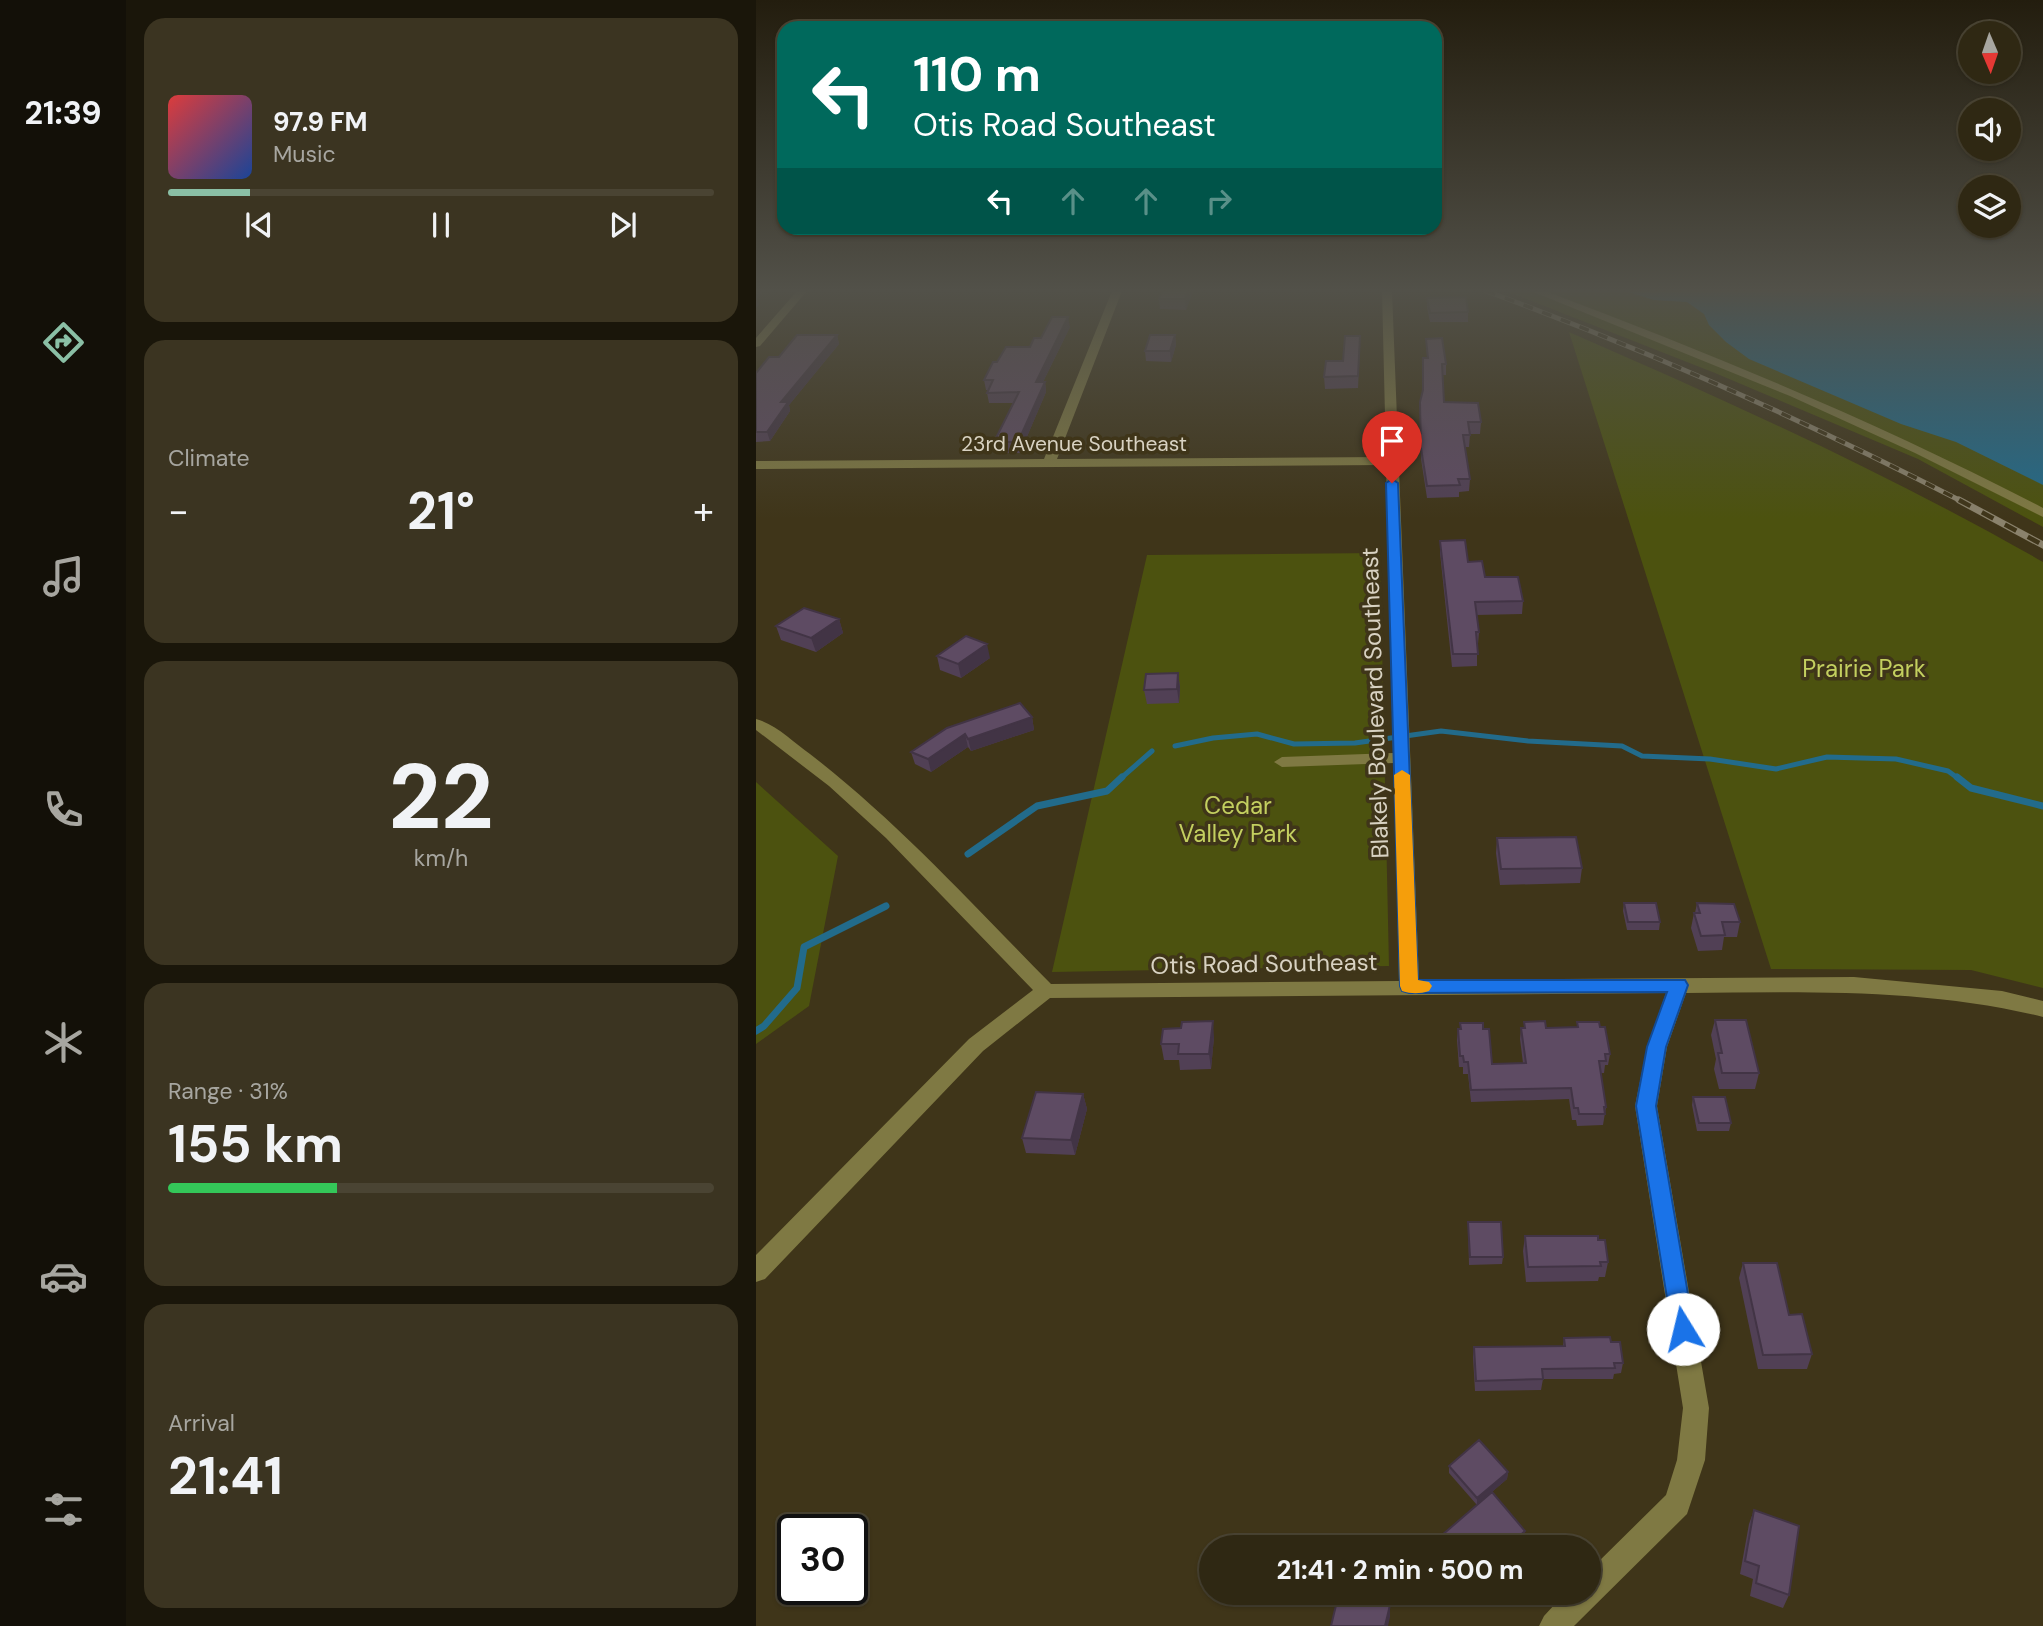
<!DOCTYPE html>
<meta charset="utf-8">
<style>
:root{--surface:#2f2813;--page:#3b3421;--text:#f1f3f6;--muted:#a7a6a0;--line:#4a4433;--accent:#8abfa5}
body{margin:0;font-family:"DM Sans",sans-serif;background:var(--page);color:var(--text);height:100vh;display:flex;flex-direction:column;font-size:26px;white-space:nowrap}
*{box-sizing:border-box;margin:0}
p{font-size:23px;color:var(--muted)}
.icon{flex:none;width:38px;height:38px;fill:none;stroke:currentColor;stroke-width:2;stroke-linecap:round;stroke-linejoin:round}
.map{position:relative;flex:1;overflow:hidden}
.side{display:flex;flex-direction:column;gap:18px;padding:18px;background:#1a160a;width:630px}
.side>*{flex:none}
.guide{position:absolute;left:21px;top:21px;width:665px;height:214px;border-radius:21px;box-shadow:0 2px 5px #0004,0 0 0 2px var(--line);background:#00695c;color:#fff;overflow:hidden}
.needle{width:46px;rotate:178deg}
.buttons{position:absolute;left:1202px;top:21px;display:grid;gap:14px}
.buttons a{display:grid;place-items:center;width:63px;height:63px;border-radius:50%;background:var(--surface);box-shadow:0 2px 5px #0004,0 0 0 2px var(--line);font-size:35px}
.speed{position:absolute;left:21px;top:1514px;display:flex;gap:14px;font-size:35px;font-weight:700;text-align:center}
.speed>*{display:grid;place-content:center;width:91px;height:91px;border-radius:50%;background:var(--surface);box-shadow:0 2px 5px #0004,0 0 0 2px var(--line);line-height:1}
.speed .limit{border:4px solid #111;border-radius:10px;background:#fff;color:#111}
.pin{position:absolute;display:grid;place-items:center;width:60px;height:60px;color:#fff;margin:-72px -30px;border-radius:50% 50% 50% 0;rotate:-45deg;box-shadow:0 0 7px #0007}
.pin .icon{rotate:45deg}
.me{position:absolute;width:77px;margin:-38px;rotate:351deg;stroke-linejoin:round;filter:drop-shadow(0 0 5px #0008)}
.turn{display:flex;align-items:center;gap:24px;height:147px;padding:0 21px;font-size:32px}
.turn .icon{width:91px;height:91px;stroke-width:2.5}
.turn b{display:block;font-size:49px;line-height:60px}
.lanes{display:flex;align-items:center;height:66px;padding:0 21px;background:#0003;justify-content:center;gap:35px;direction:ltr}
.lanes .off{opacity:.35}
.big{font-size:52px;font-weight:700;line-height:1.1}
.side .widget{flex:1;display:flex;flex-direction:column;justify-content:center;gap:10px;min-width:0;padding:0 24px;border-radius:21px;background:var(--page)}
.side .dial{align-items:center;gap:0}
.dial b{font-size:91px;line-height:1}
.song{display:flex;align-items:center;gap:21px}
.cover{width:84px;height:84px;border-radius:10px;background:linear-gradient(135deg,hsl(0 70% 55%),hsl(220 70% 35%))}
.played{height:7px;border-radius:4px;background:linear-gradient(90deg,var(--accent) 15%,var(--line) 15%)}
.keys{display:flex;justify-content:space-around;direction:ltr}
.heat{display:flex;justify-content:space-between;align-items:center;font-size:38px;direction:ltr}
.charge{height:10px;border-radius:5px;background:linear-gradient(90deg,#34c759 31%,var(--line) 0)}
.trip{position:absolute;left:443px;top:1535px;width:402px;height:70px;border-radius:35px;background:var(--surface);box-shadow:0 2px 5px #0004,0 0 0 2px var(--line);font-weight:700;line-height:70px;text-align:center}
main{display:flex;flex:1;min-height:0}
.tabs{display:flex;flex-direction:column;width:126px;justify-content:space-around;align-items:center;background:#131008;color:var(--muted)}
.tabs .icon{width:49px;height:49px}
.tabs .current{color:var(--accent)}
.tabs b{font-size:32px;color:var(--text)}
.map>svg:first-child{display:block}
.green{fill:#4c520f}
.water{fill:#226b8b}
.lines{fill:none;stroke-linecap:round;stroke-linejoin:round}
.stream-far1{stroke:#226b8b;stroke-width:5}
.stream{stroke:#226b8b;stroke-width:7}
.minor{fill:#7f7943;fill-rule:evenodd}
.rail-far1-casing{stroke:#8a826c;stroke-width:5}
.rail-casing{stroke:#8a826c;stroke-width:7}
.rail-far1{stroke:#3f3519;stroke-width:3.5;stroke-dasharray:10;stroke-linecap:butt}
.rail{stroke:#3f3519;stroke-width:4.5;stroke-dasharray:13;stroke-linecap:butt}
.wall{fill:#514055}
.shaded-wall{fill:#423445}
.building{fill:#5e4b63;stroke:#423445;stroke-width:2}
.route{fill:#1a73e8;stroke:#114b97;stroke-width:2}
.slow{fill:#f59e0b}
.labels{text-anchor:middle;stroke-width:7;stroke-linejoin:round;paint-order:stroke}
.far-street-label{font-size:21px;fill:#d8d2c2;stroke:#3f3519}
.park-label{font-size:24px;fill:#c3cf5f;stroke:#3f3519}
.street-label{font-size:24px;fill:#d8d2c2;stroke:#3f3519}
</style>
<main>
<nav class="tabs">
<b>21:39</b>
<svg class="icon current" aria-label="directions" viewBox="0 0 24 24"><path d="M12 3l9 9-9 9-9-9zM9 14v-3h6M13 9l2 2-2 2"/></svg>
<svg class="icon" aria-label="music" viewBox="0 0 24 24"><path d="M9 18V5l10-2v13"/><circle cx="6" cy="18" r="3"/><circle cx="16" cy="16" r="3"/></svg>
<svg class="icon" aria-label="phone" viewBox="0 0 24 24"><path d="M5 4h4l2 5-3 2q2 4 5 5l2-3 5 2v4C11 20 4 13 5 4z"/></svg>
<svg class="icon" aria-label="climate" viewBox="0 0 24 24"><path d="M12 3v18M4 7l16 10M4 17L20 7"/></svg>
<svg class="icon" aria-label="car" viewBox="0 0 24 24"><path d="M5 17H2v-5l4-1 3-4h7l3 4 3 1v5h-3M9 17h6M6 11h13"/><circle cx="7" cy="17" r="2"/><circle cx="17" cy="17" r="2"/></svg>
<svg class="icon" aria-label="filters" viewBox="0 0 24 24"><path d="M4 7h16M4 17h16"/><circle cx="9" cy="7" r="2"/><circle cx="15" cy="17" r="2"/></svg>
</nav>
<section class="side">
<div class="widget">
<div class="song"><i class="cover"></i><div><b>97.9 FM</b><p>Music</p></div></div>
<div class="played"></div>
<div class="keys"><svg class="icon" aria-label="previous" viewBox="0 0 24 24"><path d="M18 5L8 12l10 7zM5 5v14"/></svg><svg class="icon" aria-label="pause" viewBox="0 0 24 24"><path d="M8 5v14M16 5v14"/></svg><svg class="icon" aria-label="next" viewBox="0 0 24 24"><path d="M6 5l10 7-10 7zM19 5v14"/></svg></div>
</div>
<div class="widget"><p>Climate</p>
<div class="heat"><a>−</a><b class="big">21°</b><a>+</a></div>
</div>
<div class="widget dial"><b>22</b><p>km/h</p></div>
<div class="widget"><p>Range · 31%</p><b class="big">155 km</b><div class="charge"></div></div>
<div class="widget"><p>Arrival</p><b class="big">21:41</b></div>
</section>
<div class="map">
<svg width="1287" height="1626" viewBox="0 0 1287 1626">
<rect width="100%" height="100%" fill="#3f3519"/>
<path class="green" d="M750 291H1287V527L1162 459 959 373Z
M813 332C974 402 1135 475 1287 562V988L1215 970 1015 969Z
M624 553 633 966 296 972 391 555Z
M0 782 82 856 53 1006 0 1044Z"/>
<path class="water" d="M869 291H1287V485L1200 442 1145 424 993 359 970 342 953 325 948 314 931 302 898 300Z"/>
<g class="lines">
<path class="stream-far1" d="M419 746 457 738 501 734 538 744 599 743 685 731 772 741 866 746 886 756 954 759 1020 769 1071 757 1140 759 1192 771 1203 779
M364 779 396 751"/>
<path class="stream" d="M1201 777 1215 788 1287 806
M212 854 281 806 351 791 366 777
M0 1031 8 1026 41 988 48 947 130 906"/>
<path class="minor" d="M41 291H51L4 346 0 347V338Z
M356 291H366L301 459 630 457 626 291H636L663 980 1098 977 1246 991 1287 1001V1017C1170 988 1049 992 930 993L911 1047 901 1106 953 1408 949 1460 931 1514 818 1626H783L788 1616 810 1592H833V1571L910 1495 921 1460 927 1408 879 1106 891 1047 910 993 294 998 227 1051 9 1279 0 1282V1255L213 1039 277 990 130 838 73 786 0 730V719C20 724 37 742 54 754 142 822 217 905 295 984L643 981 638 763 526 767 518 762 526 757 637 753 630 465 0 469V461L288 459Z
M775 291H789C959 355 1126 424 1287 508V517L1159 453 1034 396Z"/>
<g class="rail-far1-casing">
<path id="rail-far1" d="M730 291C894 351 1052 422 1207 502"/>
</g>
<g class="rail-casing">
<path id="rail" d="M1203 500 1287 545"/>
</g>
<use href="#rail-far1" class="rail-far1"/>
<use href="#rail" class="rail"/>
</g>
<path class="wall" d="M437 291 430 310 404 309 403 299Z
M671 298 712 312V322H674L671 307Z
M314 327 287 382H289L290 392 264 453H241L238 442 257 403H233L231 393 232 390H230L228 380 241 362 274 347 285 338Z
M81 335 83 344 33 405 34 411 14 441 0 442V373L23 357Z
M419 335 420 345 415 362 390 361 389 351Z
M670 339 690 364V375H687L688 402 725 422 724 434H714L713 447H709L714 479 713 491 703 492V497L671 498 665 459 664 402 667 391 671 358Z
M604 348 602 388 569 389 568 377 587 361Z
M684 541 712 562 729 577 767 601 766 614 720 615 723 632 722 644H721V666L696 667 684 553Z
M83 619 87 633 60 652 25 640 20 626Z
M181 656 234 658 205 678 184 670Z
M422 673 424 687 423 703 391 704 388 690Z
M276 717 278 730 215 751 212 747 175 772 159 764 155 752 191 728Z
M741 838 826 868 824 883 744 885 740 853Z
M868 903 904 922 903 930H871L867 911Z
M941 903 984 922 981 937H968L966 950 942 951 935 928 938 913H939Z
M959 1020 1003 1073 999 1089H963L958 1069 960 1059 955 1035Z
M768 1022 790 1028 821 1027V1022L844 1027 854 1054 852 1065H849L848 1073H845L850 1107 847 1125 821 1126 820 1120H816L813 1099 715 1102 712 1074H707V1067H703L701 1040 702 1029H704V1023L727 1029 736 1064 767 1063 764 1039 765 1028H768Z
M458 1037 455 1069 424 1070 423 1060H408L405 1044Z
M327 1094 331 1109 319 1155 270 1153 266 1138Z
M937 1097 975 1123 973 1131H941L936 1105Z
M712 1222 747 1257 746 1264 713 1265Z
M769 1236 842 1240 852 1262 849 1277H843L842 1281 770 1282 767 1251Z
M987 1263 1033 1315 1056 1354 1051 1369H1002L983 1278Z
M808 1338 855 1342 867 1363 865 1373 858 1374 857 1379H787L785 1390 719 1391 717 1357 718 1347 807 1346Z
M693 1466 752 1472 751 1479 724 1502 767 1545 765 1547H684L685 1536 721 1505 693 1473Z
M998 1510 1033 1595 1027 1608 994 1596 997 1579 984 1574 993 1524Z"/>
<path class="shaded-wall" d="M0 291H8L1 299 3 305 0 308Z
M432 291H437L430 310 429 299Z
M312 317 314 327 282 392 280 382Z
M81 335 83 344 33 405 34 411 14 441 11 432 25 402Z
M419 335 420 345 415 362 414 351Z
M289 382 290 392 264 453 262 442Z
M83 619 87 633 60 652 55 638Z
M231 644 234 658 205 678 202 664Z
M422 673 424 687 423 703 421 689Z
M276 717 278 730 215 751 212 739Z
M209 734 212 747 175 772 172 759Z
M457 1021 458 1037 455 1069 453 1054Z
M327 1094 331 1109 319 1155 315 1140Z
M752 1472 751 1479 721 1505V1498Z
M769 1531 767 1545 765 1547H751Z
M634 1605V1617L632 1626H629Z"/>
<path class="building" d="M406 291H432L429 299H403Z
M710 297 712 312 674 313 671 298Z
M296 317H312L280 382H289L262 442H238L263 392 231 393 237 380H228L237 362H241L250 347H274L278 338H285Z
M41 335H81L25 402H32L11 432H0V373L13 357H23Z
M394 335H419L414 351H389Z
M589 336H604L602 376 568 377 570 361H587Z
M686 338 690 364H686L688 402 722 403 725 422H712L714 435H707L714 479H702L704 485 671 486 665 448 664 402 667 390V358H672L670 339Z
M709 540 712 562 726 561 729 577H762L767 601 719 602 723 632H720L722 654H697L684 541Z
M48 608 83 619 55 638 20 626Z
M210 636 231 644 202 664 181 656Z
M422 673 421 689 388 690 390 674Z
M264 703 276 717 212 739 209 734 172 759 155 752 191 728Z
M820 837 826 868 745 869 741 838Z
M868 903H900L904 922H872Z
M941 903 978 904 984 922H966L969 935 945 936 938 913H944Z
M959 1020H990L1003 1073H966L962 1053H966Z
M457 1021 453 1054H422L423 1044H405L407 1029 425 1028 426 1022Z
M789 1021 790 1028 822 1027 821 1022H843L844 1027H849L854 1054H849L850 1061H843L850 1107H848L849 1114H823L822 1108H818L815 1088 715 1090 712 1062H708L707 1056H704L702 1029H705L704 1023H727V1029H733L736 1064 770 1063 765 1028H769L768 1022Z
M280 1092 327 1094 315 1140 266 1138Z
M937 1097H969L975 1123H943Z
M712 1222H745L747 1257H714Z
M769 1236H842V1240H849L852 1262H844L845 1266 772 1267Z
M987 1263H1021L1033 1315 1046 1314 1056 1354 1007 1355Z
M854 1337 855 1342H864L867 1363H858L859 1368 786 1369 787 1379 720 1381 718 1347 809 1346 808 1338Z
M723 1440 752 1472 721 1498 693 1466Z
M736 1492 769 1531 751 1547H693L685 1536Z
M998 1510 1043 1526 1033 1595 1000 1583 1003 1566 989 1561Z
M583 1593 634 1605 629 1626H575Z"/>
<linearGradient id="sky" x2="0" y2="1"><stop stop-color="#231d0e"/><stop offset="0.56" stop-color="#525149"/><stop offset="1" stop-color="#525149" stop-opacity="0"/></linearGradient>
<rect width="1287" height="519" fill="url(#sky)"/>
<path class="route" d="M636 479 642 483 662 980H929L932 985 910 1047 900 1106 938 1329 935 1337 927 1340 919 1337 916 1329 880 1106 891 1047 911 992 653 993 646 991 644 986 630 483Z"/>
<path class="slow" d="M646 770 654 775 662 980 673 982 676 986 673 991C664 994 655 994 646 991L644 986 638 775Z"/>
<g class="labels">
<g class="far-street-label">
<text x="318" y="451">23rd Avenue Southeast</text>
</g>
<g class="park-label">
<text x="1108" y="677">Prairie Park</text>
<text x="482" y="814">Cedar<tspan x="482" dy="28">Valley Park</tspan></text>
</g>
<g class="street-label">
<text transform="translate(619 703) rotate(-92)" y="8">Blakely Boulevard Southeast</text>
<text transform="translate(508 964) rotate(-1)" y="8">Otis Road Southeast</text>
</g>
</g>
</svg>
<div class="buttons">
<a><svg class="needle" viewBox="-14 -14 28 28"><path d="M0-13l5 13h-10z" fill="#e53935"/><path d="M0 13l5-13h-10z" fill="#a7a6a0"/></svg></a>
<a><svg class="icon" aria-label="sound" viewBox="0 0 24 24"><path d="M4 9h4l5-4v14l-5-4H4zM17 9q2 3 0 6"/></svg></a>
<a><svg class="icon" aria-label="layers" viewBox="0 0 24 24"><path d="M12 4l9 5-9 5-9-5zM3 14l9 5 9-5"/></svg></a>
</div>
<div class="speed"><div class="limit">30</div></div>
<div class="pin" style="left:636px;top:483px;background:#d93025"><svg class="icon" aria-label="arrive" viewBox="0 0 24 24"><path d="M6 21V4h12l-3 4 3 4H6"/></svg></div>
<svg class="me" style="left:927px;top:1329px" viewBox="-20 -20 40 40"><circle r="19" fill="#fff"/><path d="M0-13L10 11 0 6-10 11z" fill="#1a73e8"/></svg>
<div class="trip">21:41 · 2 min · 500 m</div>
<div class="guide">
<div class="turn"><svg class="icon" aria-label="left" viewBox="0 0 24 24"><path d="M17 20v-9H6M10 6l-5 5 5 5"/></svg><div><b>110 m</b>Otis Road Southeast</div></div>
<div class="lanes"><svg class="icon" aria-label="left" viewBox="0 0 24 24"><path d="M17 20v-9H6M10 6l-5 5 5 5"/></svg><svg class="icon off" aria-label="ahead" viewBox="0 0 24 24"><path d="M12 20V5M6 11l6-6 6 6"/></svg><svg class="icon off" aria-label="ahead" viewBox="0 0 24 24"><path d="M12 20V5M6 11l6-6 6 6"/></svg><svg class="icon off" aria-label="right" viewBox="0 0 24 24"><path d="M7 20v-9h11M14 6l5 5-5 5"/></svg></div>
</div>
</div>
</main>
